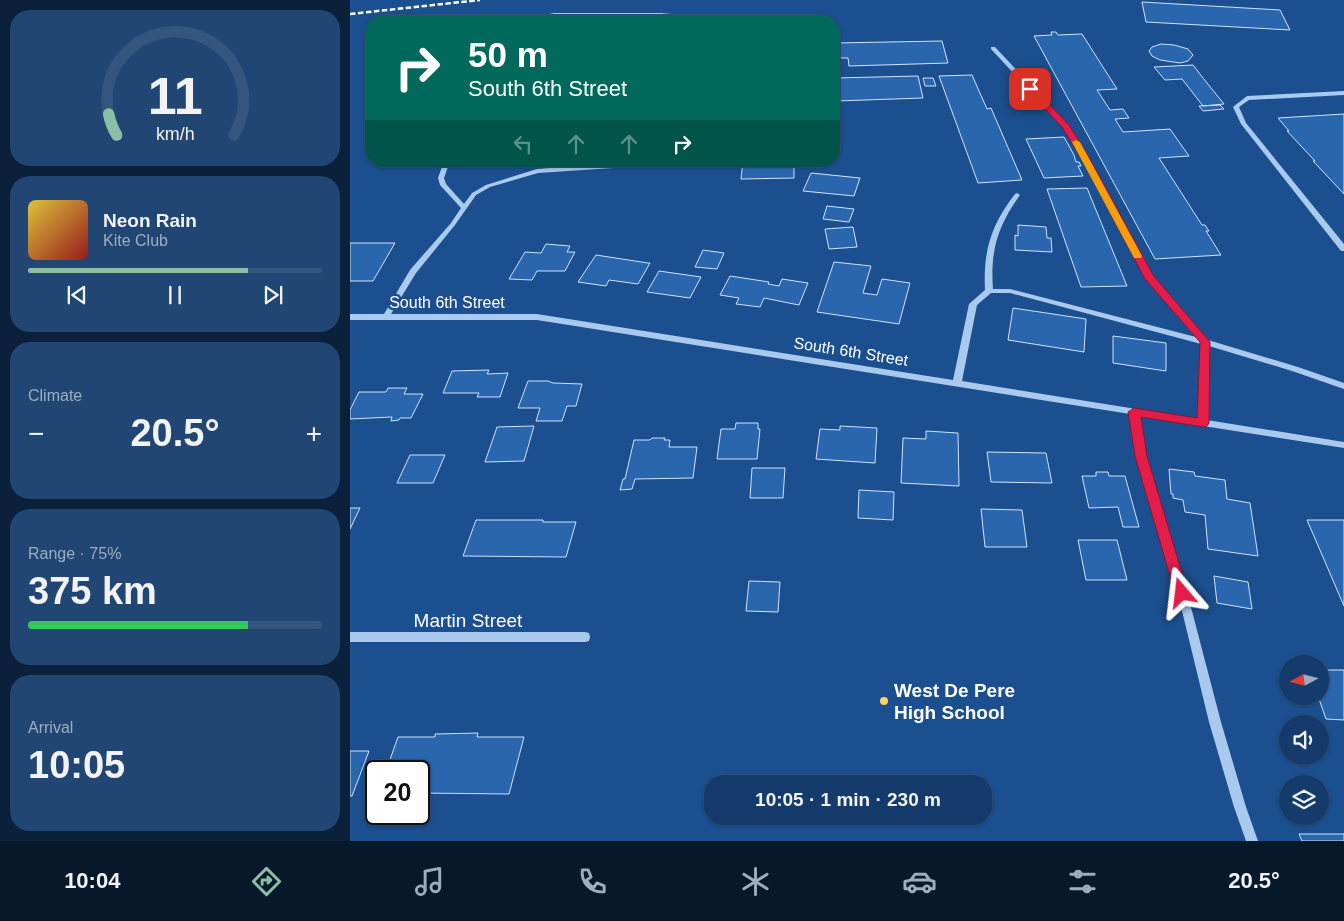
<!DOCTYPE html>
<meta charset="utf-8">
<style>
:root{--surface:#143b6b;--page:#214673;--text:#f1f3f6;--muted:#9dadc1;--line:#33557e;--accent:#8abfa5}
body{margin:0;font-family:Arial,sans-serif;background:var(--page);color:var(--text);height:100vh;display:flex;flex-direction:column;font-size:19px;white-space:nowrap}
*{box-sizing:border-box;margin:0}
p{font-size:16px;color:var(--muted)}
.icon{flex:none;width:28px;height:28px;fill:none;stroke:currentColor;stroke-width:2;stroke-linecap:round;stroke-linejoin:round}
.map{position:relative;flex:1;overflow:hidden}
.drawer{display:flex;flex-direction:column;gap:10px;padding:10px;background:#0b203b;width:350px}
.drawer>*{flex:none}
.banner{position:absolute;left:15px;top:15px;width:475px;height:152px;border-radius:20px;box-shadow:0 1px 4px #0004,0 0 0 1px var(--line);background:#00695c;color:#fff;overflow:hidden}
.needle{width:32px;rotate:263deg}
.tools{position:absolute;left:929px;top:655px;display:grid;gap:10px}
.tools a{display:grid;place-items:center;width:50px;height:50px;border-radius:50%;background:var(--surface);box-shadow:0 1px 4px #0004,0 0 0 1px var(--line);font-size:25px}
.speed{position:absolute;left:15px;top:760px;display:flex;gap:10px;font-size:25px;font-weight:700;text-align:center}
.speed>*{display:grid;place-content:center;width:65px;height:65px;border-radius:50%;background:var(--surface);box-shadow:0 1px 4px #0004,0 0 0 1px var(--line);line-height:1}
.speed .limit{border:2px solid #111;border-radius:8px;background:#fff;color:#111}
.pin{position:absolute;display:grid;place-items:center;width:42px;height:42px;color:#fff;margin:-21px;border-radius:10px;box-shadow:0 2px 8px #0006}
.me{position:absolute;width:55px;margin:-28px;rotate:343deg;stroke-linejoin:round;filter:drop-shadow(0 0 4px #0008)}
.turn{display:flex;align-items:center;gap:18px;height:105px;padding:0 20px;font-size:22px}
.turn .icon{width:65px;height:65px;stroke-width:2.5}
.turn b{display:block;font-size:35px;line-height:42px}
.lanes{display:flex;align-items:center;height:48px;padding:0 20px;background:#0003;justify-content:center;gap:25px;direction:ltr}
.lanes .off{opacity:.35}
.big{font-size:38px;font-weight:600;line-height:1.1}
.drawer .card{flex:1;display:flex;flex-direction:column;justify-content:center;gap:8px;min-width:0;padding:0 18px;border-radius:20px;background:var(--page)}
.drawer .dial{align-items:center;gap:0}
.dial svg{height:130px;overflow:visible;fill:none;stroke:var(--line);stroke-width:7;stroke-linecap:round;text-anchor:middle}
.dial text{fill:var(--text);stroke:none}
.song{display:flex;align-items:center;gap:15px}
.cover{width:60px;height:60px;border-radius:8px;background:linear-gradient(135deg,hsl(50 70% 55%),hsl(0 70% 35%))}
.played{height:5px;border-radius:2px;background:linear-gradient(90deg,var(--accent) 75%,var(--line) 75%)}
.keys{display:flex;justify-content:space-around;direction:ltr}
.heat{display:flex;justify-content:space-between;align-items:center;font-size:28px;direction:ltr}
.charge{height:8px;border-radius:4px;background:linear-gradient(90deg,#34c759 75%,var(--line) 0)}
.trip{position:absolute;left:354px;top:775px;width:288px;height:50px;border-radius:20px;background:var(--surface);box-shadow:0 1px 4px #0004,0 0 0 1px var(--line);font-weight:600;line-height:50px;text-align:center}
.menu{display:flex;height:80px;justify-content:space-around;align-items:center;background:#08182b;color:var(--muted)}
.menu .icon{width:35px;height:35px}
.menu .on{color:var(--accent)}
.menu b{font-size:22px;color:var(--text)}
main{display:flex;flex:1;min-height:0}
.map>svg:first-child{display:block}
.building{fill:#2a66ad;stroke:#cfe3fa}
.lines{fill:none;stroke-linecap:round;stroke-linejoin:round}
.minor{fill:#a9c9ee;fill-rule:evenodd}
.rail{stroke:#fff;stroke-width:2.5;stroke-dasharray:5.5 2.5;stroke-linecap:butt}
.route{fill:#e11d48;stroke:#92132f}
.slow{fill:#f59e0b}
.poi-dot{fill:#ffd166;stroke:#1b4f8f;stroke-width:2}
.labels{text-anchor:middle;stroke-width:5;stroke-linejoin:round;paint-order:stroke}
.street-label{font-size:16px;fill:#fff;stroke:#1b4f8f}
.near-street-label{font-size:19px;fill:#fff;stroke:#1b4f8f}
.near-poi-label{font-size:19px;font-weight:bold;fill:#fff;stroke:#1b4f8f;text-anchor:start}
</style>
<main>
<section class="drawer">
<div class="card dial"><svg viewBox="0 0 100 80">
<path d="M14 69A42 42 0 1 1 86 69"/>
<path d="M14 69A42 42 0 0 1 9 56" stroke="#8abfa5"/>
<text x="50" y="56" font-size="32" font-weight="700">11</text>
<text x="50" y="72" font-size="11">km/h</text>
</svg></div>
<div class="card">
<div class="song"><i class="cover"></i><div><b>Neon Rain</b><p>Kite Club</p></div></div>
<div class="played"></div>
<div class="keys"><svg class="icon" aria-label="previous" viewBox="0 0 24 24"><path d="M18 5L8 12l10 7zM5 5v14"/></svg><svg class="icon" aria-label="pause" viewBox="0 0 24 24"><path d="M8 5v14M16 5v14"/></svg><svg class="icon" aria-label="next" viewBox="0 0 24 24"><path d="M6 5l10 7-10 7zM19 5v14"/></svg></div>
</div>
<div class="card"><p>Climate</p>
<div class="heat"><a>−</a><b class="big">20.5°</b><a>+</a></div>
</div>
<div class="card"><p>Range · 75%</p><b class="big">375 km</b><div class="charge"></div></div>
<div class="card"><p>Arrival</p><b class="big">10:05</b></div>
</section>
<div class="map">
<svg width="994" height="841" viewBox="0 0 994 841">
<rect width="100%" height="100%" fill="#1b4f8f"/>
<path class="building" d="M792 2 930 10 940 30 796 22Z
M701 32H706L708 35 732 34 767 89 747 90 760 110 773 109 779 118 765 119 773 132 820 129 839 156 809 158 852 225H855L859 231H856L871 255 805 259 684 36 702 35Z
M592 41 598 63 499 66 498 58H484V43Z
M811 44 824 45 838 49 843 55 838 61 830 63 810 60 802 56 799 51 802 47Z
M843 65 853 78 874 104 853 106 832 79 815 80 804 67Z
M622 75 637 109 641 108 672 180 628 183 589 76Z
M568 76 573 98 486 101V96H484V78Z
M573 78H583L586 86H575Z
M870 105 874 109 853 111 849 106Z
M994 114V194L963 161H965L937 131H939L928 118Z
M714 137 724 155 726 162H729L731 166H728L733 176 694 178 676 139Z
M393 161H444V178L391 179Z
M461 173 510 178 504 196 453 191Z
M737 188 777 286 731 287 697 189Z
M477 206 504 209 499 222 473 219Z
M668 225 696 227 697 238H701L702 252 665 250V235L668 236Z
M503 227 507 247 479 249 475 229Z
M0 243H45L23 281H0Z
M196 244 220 246 217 252H225L215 271H187L182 280 159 279 175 252 191 253Z
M353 250 374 253 367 269 345 267Z
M246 255 298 263H300L288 284 259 280 256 286 228 282Z
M484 262 521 266 513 293 527 295 532 279 560 283 549 324 467 312Z
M309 271 351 277 340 298 297 292Z
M380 276 419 282 418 284 429 286 432 279 458 283 449 305 414 298 410 307 386 304 389 298 370 295Z
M663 308 736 319 734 352 658 340Z
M763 336 816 343V371L763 363Z
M139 370 137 374 158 373 150 397H127L129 393H93L102 371Z
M178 381H198L203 383 232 384 226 406H217L212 421H186L190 408H168Z
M38 388H57L54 394H73L61 418H50L49 420 41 421 42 417 0 419V410L9 392H36Z
M386 423H408V429H410L407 459H367L371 429H385Z
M184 426 174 461 135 462 147 427Z
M490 426 527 428 525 463 466 459 470 429 490 430Z
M576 431 608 433 609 486 551 483 553 438 576 439Z
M302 438H315L314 440H320L319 447H347L343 478 285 479 282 489 270 490 273 479H275L284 440H300Z
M637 452 696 453 702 483 641 482Z
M60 455H95L83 483H47Z
M402 468H435L433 498H400Z
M819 469 844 472 845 476 875 480 877 499 900 503 908 556 858 549 855 515 835 512 833 500 823 498V494H821Z
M746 472H758L759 476H775L789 527H773L768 507 739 508 732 476H746Z
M509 490 544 492 543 520 508 518Z
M0 508H10L0 529Z
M631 509 672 510 677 547H635Z
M126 520H193V522H226L216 557 113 556Z
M957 520H994V606Z
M728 540H767L777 580H736Z
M864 576 898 582 902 609 867 603Z
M399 581 430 582 428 612 396 611Z
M970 670H994V720L976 719 968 696H970Z
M128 733 127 737H174L159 794 69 793V771H36L48 737H85V734Z
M0 751H19L2 796H0Z
M949 834H994V841H952Z"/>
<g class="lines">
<path class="minor" d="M204 13H311L332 15 351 21H343L332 19 311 17H204L182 21H174L189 16Z
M641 47H645L717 124 739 159 802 275 858 340 948 367 994 383V389L942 371 859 346 857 420 994 442V448L789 416 796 456 808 501 842 611 871 722 896 807 908 841H896L884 807 859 722 832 611 798 501 786 456 780 414 187 320H0V314H34L60 270 101 223 111 208 90 185 88 178 94 161H100L94 178 96 184 114 204 122 193 136 185 187 169 293 161 263 168 188 173 140 187 126 195 105 225 66 273 41 314H187L603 380 619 304 635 290C633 251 641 225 665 194L667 193 670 195C648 226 640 250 643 289H660L846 337 795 276 733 159 713 126 641 49ZM641 293H660L851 344 849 419 612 381 627 305Z
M994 91V95L899 100 889 107 896 123 994 244V251H991L891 124 883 107 897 96Z
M0 632H235L239 633 240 637 239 641 235 642H0Z"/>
<path class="rail" d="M0 14 130 0"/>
</g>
<path class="route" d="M678 87H683L719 125 740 159 803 275 860 342 859 423 857 426 853 427 791 417 797 456 838 593 836 597 832 599 827 597 825 593 785 456 778 412 784 408 847 418 850 342 795 279 732 159 712 127 678 91Z"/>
<path class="slow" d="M726 140 730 142 792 256 791 258H784L783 256 722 142Z"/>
<circle class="poi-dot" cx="534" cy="701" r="5"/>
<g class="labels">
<g class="street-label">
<text x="97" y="308">South 6th Street</text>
<text transform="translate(501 351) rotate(9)" y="6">South 6th Street</text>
</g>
<g class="near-street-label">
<text x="118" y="627">Martin Street</text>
</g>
<g class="near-poi-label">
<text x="544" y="697">West De Pere<tspan x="544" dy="22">High School</tspan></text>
</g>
</g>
</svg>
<div class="tools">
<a><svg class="needle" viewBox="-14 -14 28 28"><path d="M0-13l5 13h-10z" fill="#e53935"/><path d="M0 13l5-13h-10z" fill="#9dadc1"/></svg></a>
<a><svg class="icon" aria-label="sound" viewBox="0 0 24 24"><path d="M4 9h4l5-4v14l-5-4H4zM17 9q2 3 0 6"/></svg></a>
<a><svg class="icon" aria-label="layers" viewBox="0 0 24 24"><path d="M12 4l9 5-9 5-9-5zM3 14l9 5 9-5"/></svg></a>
</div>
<div class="speed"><div class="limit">20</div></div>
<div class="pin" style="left:680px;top:89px;background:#d93025"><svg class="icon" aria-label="arrive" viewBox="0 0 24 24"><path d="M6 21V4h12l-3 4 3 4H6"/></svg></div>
<svg class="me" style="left:832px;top:593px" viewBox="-20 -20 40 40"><path d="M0-17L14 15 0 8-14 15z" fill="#e11d48" stroke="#fff" stroke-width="4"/></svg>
<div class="trip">10:05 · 1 min · 230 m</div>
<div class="banner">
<div class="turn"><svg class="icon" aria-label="right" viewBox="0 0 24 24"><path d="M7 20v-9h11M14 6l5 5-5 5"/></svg><div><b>50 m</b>South 6th Street</div></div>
<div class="lanes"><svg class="icon off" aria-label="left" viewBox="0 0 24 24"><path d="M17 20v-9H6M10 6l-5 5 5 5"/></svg><svg class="icon off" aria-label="ahead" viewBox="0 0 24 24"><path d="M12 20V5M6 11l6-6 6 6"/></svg><svg class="icon off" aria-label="ahead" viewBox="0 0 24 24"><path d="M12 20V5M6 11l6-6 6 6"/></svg><svg class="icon" aria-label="right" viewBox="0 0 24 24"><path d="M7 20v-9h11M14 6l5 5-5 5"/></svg></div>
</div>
</div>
</main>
<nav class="menu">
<b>10:04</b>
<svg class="icon on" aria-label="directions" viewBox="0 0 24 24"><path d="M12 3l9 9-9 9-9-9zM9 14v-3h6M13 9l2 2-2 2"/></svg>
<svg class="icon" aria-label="music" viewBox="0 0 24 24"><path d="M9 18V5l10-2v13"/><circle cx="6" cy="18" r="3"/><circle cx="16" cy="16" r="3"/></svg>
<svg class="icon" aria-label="phone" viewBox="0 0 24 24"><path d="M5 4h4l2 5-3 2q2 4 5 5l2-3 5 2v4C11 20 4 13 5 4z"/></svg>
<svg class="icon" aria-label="climate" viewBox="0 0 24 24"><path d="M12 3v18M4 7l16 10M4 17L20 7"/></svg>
<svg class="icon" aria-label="car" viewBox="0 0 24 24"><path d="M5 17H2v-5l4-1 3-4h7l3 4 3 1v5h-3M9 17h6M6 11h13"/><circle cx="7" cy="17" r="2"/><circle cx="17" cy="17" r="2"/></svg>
<svg class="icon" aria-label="filters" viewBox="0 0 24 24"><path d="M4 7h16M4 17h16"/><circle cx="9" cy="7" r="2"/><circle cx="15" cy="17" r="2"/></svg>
<b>20.5°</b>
</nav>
